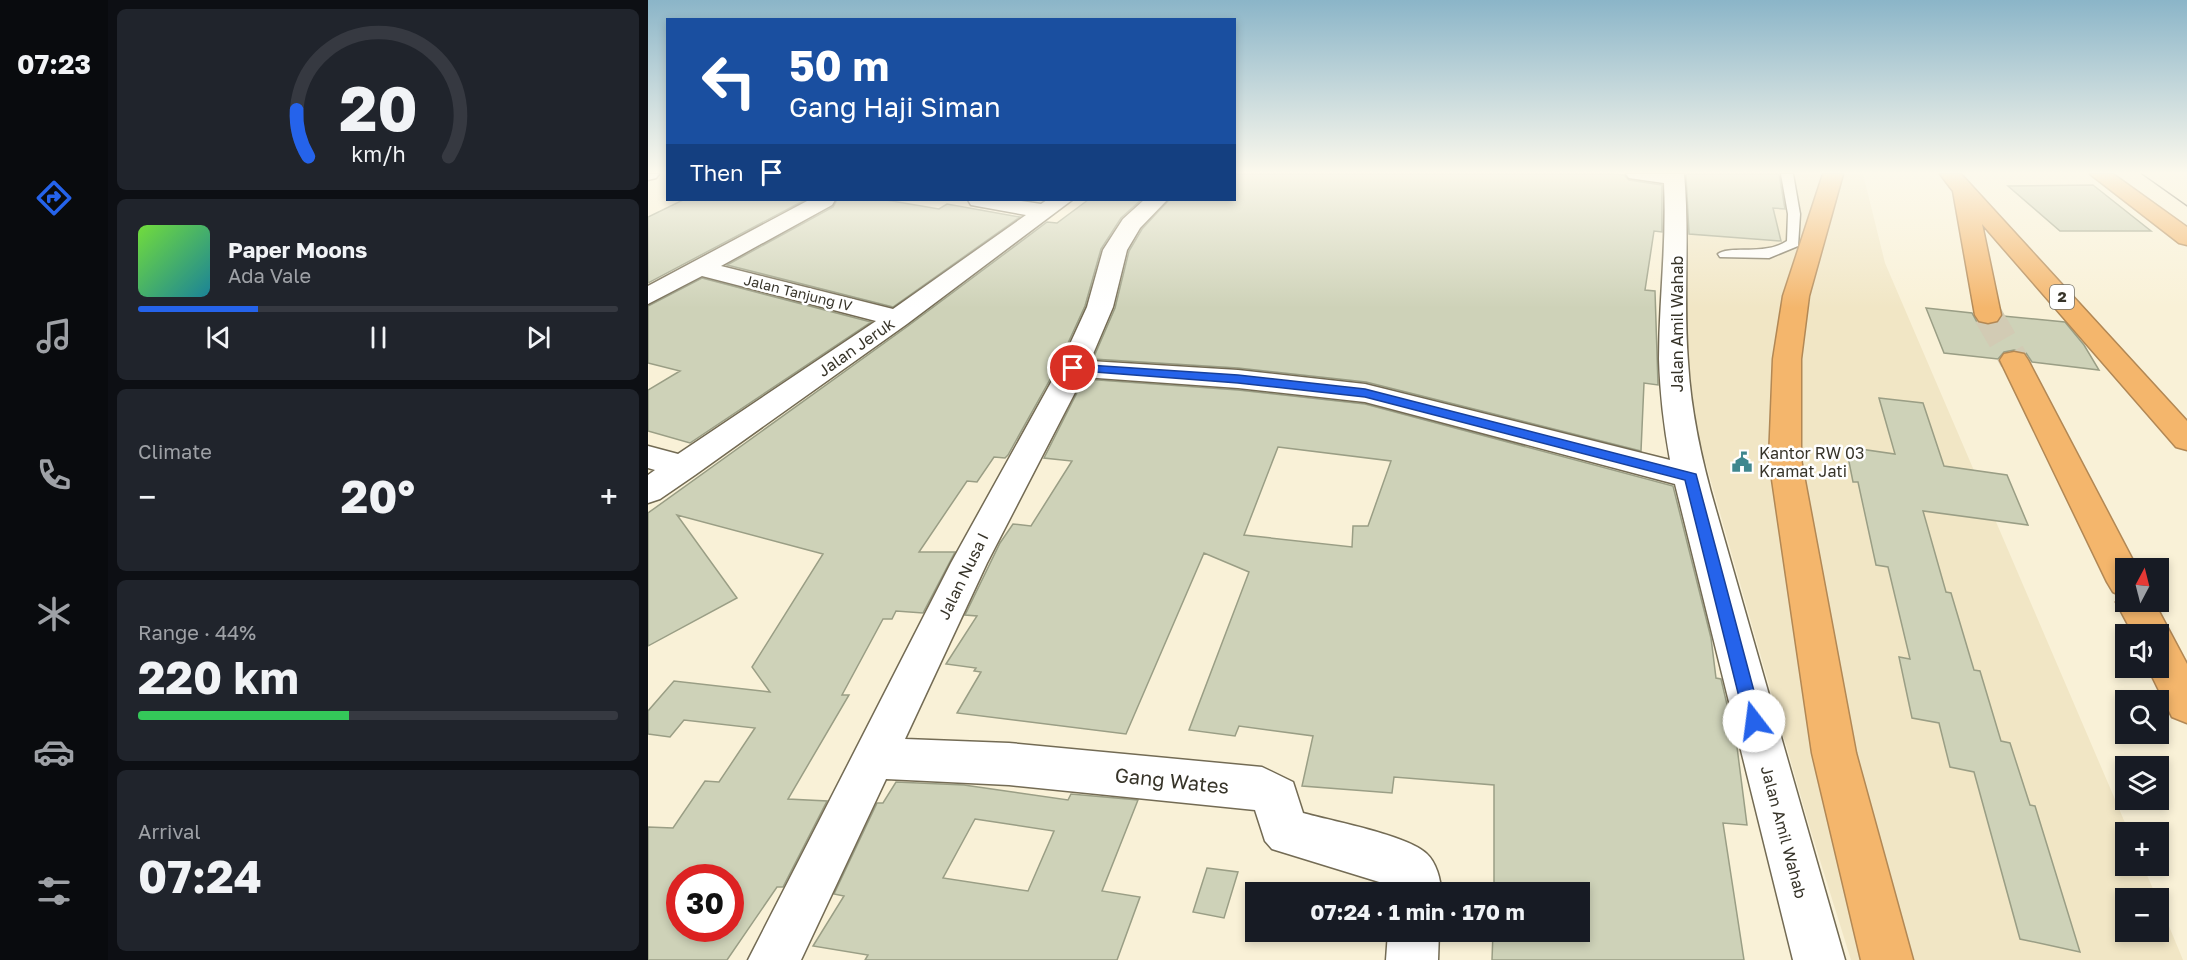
<!DOCTYPE html>
<meta charset="utf-8">
<style>
:root{--surface:#171b24;--page:#20242c;--text:#f1f3f6;--muted:#9ea1a6;--line:#363941;--accent:#2563eb}
body{margin:0;font-family:"Golos Text",sans-serif;background:var(--page);color:var(--text);height:100vh;display:flex;flex-direction:column;font-size:22px;white-space:nowrap}
*{box-sizing:border-box;margin:0}
p{font-size:20px;color:var(--muted)}
.icon{flex:none;width:33px;height:33px;fill:none;stroke:currentColor;stroke-width:2;stroke-linecap:round;stroke-linejoin:round}
.map{position:relative;flex:1;overflow:hidden}
.side{display:flex;flex-direction:column;gap:9px;padding:9px;background:#0d0f14;width:540px}
.side>*{flex:none}
.guide{position:absolute;left:18px;top:18px;width:570px;height:183px;border-radius:0px;box-shadow:0 3px 9px #0003;background:#1a4fa0;color:#fff;overflow:hidden}
.needle{width:39px;rotate:7deg}
.fabs{position:absolute;left:1467px;top:558px;display:grid;gap:12px}
.fabs a{display:grid;place-items:center;width:54px;height:54px;border-radius:0px;background:var(--surface);box-shadow:0 3px 9px #0003;font-size:30px}
.speed{position:absolute;left:18px;top:864px;display:flex;gap:12px;font-size:30px;font-weight:700;text-align:center}
.speed>*{display:grid;place-content:center;width:78px;height:78px;border-radius:50%;background:var(--surface);box-shadow:0 3px 9px #0003;line-height:1}
.speed .limit{border:9px solid #d22;background:#fff;color:#111}
.pin{position:absolute;display:grid;place-items:center;width:51px;height:51px;color:#fff;margin:-26px;border:3px solid #fff;border-radius:50%;box-shadow:0 2px 6px #0007}
.me{position:absolute;width:66px;margin:-33px;rotate:345deg;stroke-linejoin:round;filter:drop-shadow(0 0 4px #0008)}
.turn{display:flex;align-items:center;gap:21px;height:126px;padding:0 24px;font-size:27px}
.turn .icon{width:78px;height:78px;stroke-width:2.5}
.turn b{display:block;font-size:42px;line-height:51px}
.then{display:flex;align-items:center;height:57px;padding:0 24px;background:#0003;gap:12px;font-size:22px}
.big{font-size:45px;font-weight:700;line-height:1.1}
.side .card{flex:1;display:flex;flex-direction:column;justify-content:center;gap:9px;min-width:0;padding:0 21px;border-radius:9px;background:var(--page)}
.side .dial{align-items:center;gap:0}
.dial svg{height:156px;overflow:visible;fill:none;stroke:var(--line);stroke-width:7;stroke-linecap:round;text-anchor:middle}
.dial text{fill:var(--text);stroke:none}
.song{display:flex;align-items:center;gap:18px}
.cover{width:72px;height:72px;border-radius:9px;background:linear-gradient(135deg,hsl(100 70% 55%),hsl(190 70% 35%))}
.played{height:6px;border-radius:3px;background:linear-gradient(90deg,var(--accent) 25%,var(--line) 25%)}
.keys{display:flex;justify-content:space-around;direction:ltr}
.heat{display:flex;justify-content:space-between;align-items:center;font-size:33px;direction:ltr}
.charge{height:9px;border-radius:4px;background:linear-gradient(90deg,#34c759 44%,var(--line) 0)}
.trip{position:absolute;left:597px;top:882px;width:345px;height:60px;border-radius:0px;background:var(--surface);box-shadow:0 3px 9px #0003;font-weight:700;line-height:60px;text-align:center}
main{display:flex;flex:1;min-height:0}
.dock{display:flex;flex-direction:column;width:108px;justify-content:space-around;align-items:center;background:#090b0e;color:var(--muted)}
.dock .icon{width:42px;height:42px}
.dock .current{color:var(--accent)}
.dock b{font-size:27px;color:var(--text)}
.map>svg:first-child{display:block}
.built{fill:#f1e6c5}
.building{fill:#ced2b8;stroke:#9a9e85;stroke-width:1.5;fill-rule:evenodd}
.lines{fill:none;stroke-linecap:round;stroke-linejoin:round}
.highway-tunnel{stroke:#d2cbb4;stroke-width:29;stroke-dasharray:29 15;stroke-linecap:butt}
.lane-casing{stroke:#736b54;stroke-width:3}
.street-casing{stroke:#736b54;stroke-width:3}
.highway-casing{stroke:#b28855;stroke-width:3}
.lane{fill:#fff;fill-rule:evenodd}
.street{fill:#fff;fill-rule:evenodd}
.highway{fill:#f4b66c;fill-rule:evenodd}
.tram{stroke:#605c4e;stroke-width:1.5}
.route{fill:#2563eb;stroke:#184099;stroke-width:1.5}
.labels{text-anchor:middle;stroke-width:5;stroke-linejoin:round;paint-order:stroke}
.far-street-label{font-size:14px;fill:#373429;stroke:#fff}
.shield{fill:#fff;stroke:#737169;stroke-width:1.5}
.shield-label{font-size:15px;font-weight:bold;fill:#373429}
.street-label{font-size:16px;fill:#373429;stroke:#fff}
.poi-label{font-size:16px;fill:#373429;stroke:#fff;text-anchor:start}
.near-street-label{font-size:20px;fill:#373429;stroke:#fff}
</style>
<main>
<nav class="dock">
<b>07:23</b>
<svg class="icon current" aria-label="directions" viewBox="0 0 24 24"><path d="M12 3l9 9-9 9-9-9zM9 14v-3h6M13 9l2 2-2 2"/></svg>
<svg class="icon" aria-label="music" viewBox="0 0 24 24"><path d="M9 18V5l10-2v13"/><circle cx="6" cy="18" r="3"/><circle cx="16" cy="16" r="3"/></svg>
<svg class="icon" aria-label="phone" viewBox="0 0 24 24"><path d="M5 4h4l2 5-3 2q2 4 5 5l2-3 5 2v4C11 20 4 13 5 4z"/></svg>
<svg class="icon" aria-label="climate" viewBox="0 0 24 24"><path d="M12 3v18M4 7l16 10M4 17L20 7"/></svg>
<svg class="icon" aria-label="car" viewBox="0 0 24 24"><path d="M5 17H2v-5l4-1 3-4h7l3 4 3 1v5h-3M9 17h6M6 11h13"/><circle cx="7" cy="17" r="2"/><circle cx="17" cy="17" r="2"/></svg>
<svg class="icon" aria-label="filters" viewBox="0 0 24 24"><path d="M4 7h16M4 17h16"/><circle cx="9" cy="7" r="2"/><circle cx="15" cy="17" r="2"/></svg>
</nav>
<section class="side">
<div class="card dial"><svg viewBox="0 0 100 80">
<path d="M14 69A42 42 0 1 1 86 69"/>
<path d="M14 69A42 42 0 0 1 8 45" stroke="#2563eb"/>
<text x="50" y="56" font-size="32" font-weight="700">20</text>
<text x="50" y="72" font-size="11">km/h</text>
</svg></div>
<div class="card">
<div class="song"><i class="cover"></i><div><b>Paper Moons</b><p>Ada Vale</p></div></div>
<div class="played"></div>
<div class="keys"><svg class="icon" aria-label="previous" viewBox="0 0 24 24"><path d="M18 5L8 12l10 7zM5 5v14"/></svg><svg class="icon" aria-label="pause" viewBox="0 0 24 24"><path d="M8 5v14M16 5v14"/></svg><svg class="icon" aria-label="next" viewBox="0 0 24 24"><path d="M6 5l10 7-10 7zM19 5v14"/></svg></div>
</div>
<div class="card"><p>Climate</p>
<div class="heat"><a>−</a><b class="big">20°</b><a>+</a></div>
</div>
<div class="card"><p>Range · 44%</p><b class="big">220 km</b><div class="charge"></div></div>
<div class="card"><p>Arrival</p><b class="big">07:24</b></div>
</section>
<div class="map">
<svg width="1539" height="960" viewBox="0 0 1539 960">
<rect width="100%" height="100%" fill="#f9f1d7"/>
<path class="built" d="M1018 174H1215L1237 263 1481 832H1478V866H1495L1509 898H1478V932H1510L1511 902 1535 960H1203L1161 825 1034 380Z"/>
<path class="building" d="M586 174H966L976 175 981 180 1014 185V232L1006 231 997 290 1007 291 1010 385 996 383 993 451 718 382 590 368 445 359 467 308 481 251 494 229 521 200H586Z
M1038 174H1131L1137 209 1125 208 1133 241 1041 234Z
M1445 185 1503 231H1412L1360 186Z
M35 200H157L0 283V217Z
M189 200H238L291 209 299 204 372 217 245 307 79 265 185 207Z
M440 200H493L473 218 453 249 437 306 409 367 360 455 357 458 346 457 329 482 319 481 271 552H307L275 613 248 611 244 619H235L194 695H201L140 799 179 801 135 887H129L79 960H0V827L25 828 57 781 71 782 107 728 36 720 22 737 0 734V711L26 681 122 692 104 667 175 554 29 515 89 598 0 646V513L260 326 399 222 409 223ZM32 878H82V928H32Z
M54 278 223 322 42 443 0 431V390L32 371 0 363V306Z
M1278 308 1324 313 1329 322 1340 325 1349 323 1355 316 1417 322 1436 345 1451 370 1384 362 1378 353 1366 350 1356 352 1350 359 1296 353Z
M436 379 590 390 717 404 1025 486 1063 638 1068 678 1073 679 1089 747 1099 825 1075 823 1096 960H844L845 932H932V892H846V785L746 777 744 793 654 786 665 736 591 726 587 736 541 730 601 572 556 553 478 734 309 713 333 672 326 671 328 668 298 664 329 616 317 615 352 543 365 524 383 526 424 461 396 458ZM630 447 743 461 720 526H705L704 547 596 535Z
M1231 398 1275 403 1296 466 1359 475 1380 525 1275 511 1298 592 1303 593 1326 670 1332 671 1353 741 1362 743 1382 805 1387 806 1432 952 1372 939 1326 772 1302 767 1291 723 1264 718 1251 657 1262 659 1240 567 1228 565 1210 482H1205L1198 447 1247 454Z
M248 782 316 785 420 800 423 794 490 800 454 891 492 897 469 960H217L220 955 165 946 196 896 186 894 229 803H235ZM327 819 406 831 380 891 295 878Z
M559 868 590 872 576 918 545 912Z"/>
<g class="lines">
<path class="highway-tunnel" d="M1340 315 1366 360"/>
<g class="lane-casing">
<path id="lane" d="M1133 174H1145L1152 214 1150 246 1121 258 1072 257 1070 254C1081 245 1117 256 1139 241L1140 214Z"/>
</g>
<g class="street-casing">
<path id="street" d="M0 174H11L8 178 0 180Z
M978 174H1036C1042 237 1035 299 1040 362 1043 413 1054 462 1068 510L1197 960H1145L1027 484 717 402 590 388 435 377 339 563 257 739 361 743 614 767 645 782 655 813C683 821 760 835 779 854 788 862 793 880 793 892H743L741 885 624 849 617 841 607 810 361 785 238 779 153 960H100L303 563 411 368 439 307 455 250 475 219 496 200H519L492 228 479 250 465 307 442 361 590 370 717 384 1022 460C1016 427 1012 393 1011 359 1011 300 1019 242 1016 183L981 178Z
M161 200H187L184 205 73 266 245 309 378 215 323 205 320 200H367L393 204 399 200H424L259 324 47 475 12 499 0 503V475L7 470 0 468V446L30 454 228 321 54 276 0 304V286Z
M740 932H791L790 960H738Z"/>
</g>
<g class="highway-casing">
<path id="highway" d="M1175 174H1195L1161 296 1153 359V459L1208 753 1265 960H1213L1164 753 1121 459 1125 359 1135 296Z
M1292 174H1313L1539 421V450L1528 447 1334 224 1353 315 1349 321 1340 323 1331 321 1327 315 1305 191Z
M1442 174H1465L1539 227V245L1531 243Z
M1366 352 1376 354 1380 360 1489 568H1478V602H1506L1539 664V723L1524 717 1500 668H1510V634H1485L1468 602 1472 595 1465 592 1459 582 1352 360 1356 354Z"/>
</g>
<use href="#lane" class="lane"/>
<use href="#street" class="street"/>
<use href="#highway" class="highway"/>
<path class="tram" d="M1494 174 1539 206"/>
</g>
<linearGradient id="sky" x2="0" y2="1"><stop stop-color="#8bb5c8"/><stop offset="0.56" stop-color="#fcf9ed"/><stop offset="1" stop-color="#fcf9ed" stop-opacity="0"/></linearGradient>
<rect width="1539" height="308" fill="url(#sky)"/>
<path class="route" d="M425 364 590 375 717 389 1048 474 1114 721 1112 727 1106 729 1099 727 1097 721 1037 480 717 397 590 383 421 370V365Z"/>
<defs>
<g id="civic-bare" transform="scale(1.62)"><path d="M-.6-6.5H3V-4.5H.6V-3L4-1V1h2V6H-6V1h2V-1L-.6-3ZM-1.2 2.5V6h2.4V2.5Z" fill="#3f878e" stroke="#fff" stroke-width="2.5" paint-order="stroke"/></g>
</defs>
<g fill-rule="evenodd">
<use href="#civic-bare" x="1094" y="462"/>
</g>
<g class="labels">
<g class="far-street-label">
<text transform="translate(150 293) rotate(14)" y="5">Jalan Tanjung IV</text>
</g>
<rect class="shield" x="1402" y="285" width="24" height="24" rx="4.5"/>
<g class="shield-label">
<text x="1414" y="302">2</text>
</g>
<g class="street-label">
<text transform="translate(1029 324) rotate(-90)" y="6">Jalan Amil Wahab</text>
<text transform="translate(208 347) rotate(-35)" y="6">Jalan Jeruk</text>
<text transform="translate(315 576) rotate(-64)" y="6">Jalan Nusa I</text>
<text transform="translate(1136 832) rotate(75)" y="6">Jalan Amil Wahab</text>
</g>
<g class="poi-label">
<text x="1111" y="459">Kantor RW 03<tspan x="1111" dy="18">Kramat Jati</tspan></text>
</g>
<g class="near-street-label">
<text transform="translate(524 781) rotate(6)" y="7">Gang Wates</text>
</g>
</g>
</svg>
<div class="fabs">
<a><svg class="needle" viewBox="-14 -14 28 28"><path d="M0-13l5 13h-10z" fill="#e53935"/><path d="M0 13l5-13h-10z" fill="#9ea1a6"/></svg></a>
<a><svg class="icon" aria-label="sound" viewBox="0 0 24 24"><path d="M4 9h4l5-4v14l-5-4H4zM17 9q2 3 0 6"/></svg></a>
<a><svg class="icon" aria-label="search" viewBox="0 0 24 24"><circle cx="10" cy="10" r="6"/><path d="M15 15l6 6"/></svg></a>
<a><svg class="icon" aria-label="layers" viewBox="0 0 24 24"><path d="M12 4l9 5-9 5-9-5zM3 14l9 5 9-5"/></svg></a>
<a>+</a>
<a>−</a>
</div>
<div class="speed"><div class="limit">30</div></div>
<div class="pin" style="left:425px;top:368px;background:#d93025"><svg class="icon" aria-label="arrive" viewBox="0 0 24 24"><path d="M6 21V4h12l-3 4 3 4H6"/></svg></div>
<svg class="me" style="left:1106px;top:721px" viewBox="-20 -20 40 40"><circle r="19" fill="#fff"/><path d="M0-13L10 11 0 6-10 11z" fill="#2563eb"/></svg>
<div class="trip">07:24 · 1 min · 170 m</div>
<div class="guide">
<div class="turn"><svg class="icon" aria-label="left" viewBox="0 0 24 24"><path d="M17 20v-9H6M10 6l-5 5 5 5"/></svg><div><b>50 m</b>Gang Haji Siman</div></div>
<div class="then">Then<svg class="icon" aria-label="arrive" viewBox="0 0 24 24"><path d="M6 21V4h12l-3 4 3 4H6"/></svg></div>
</div>
</div>
</main>
